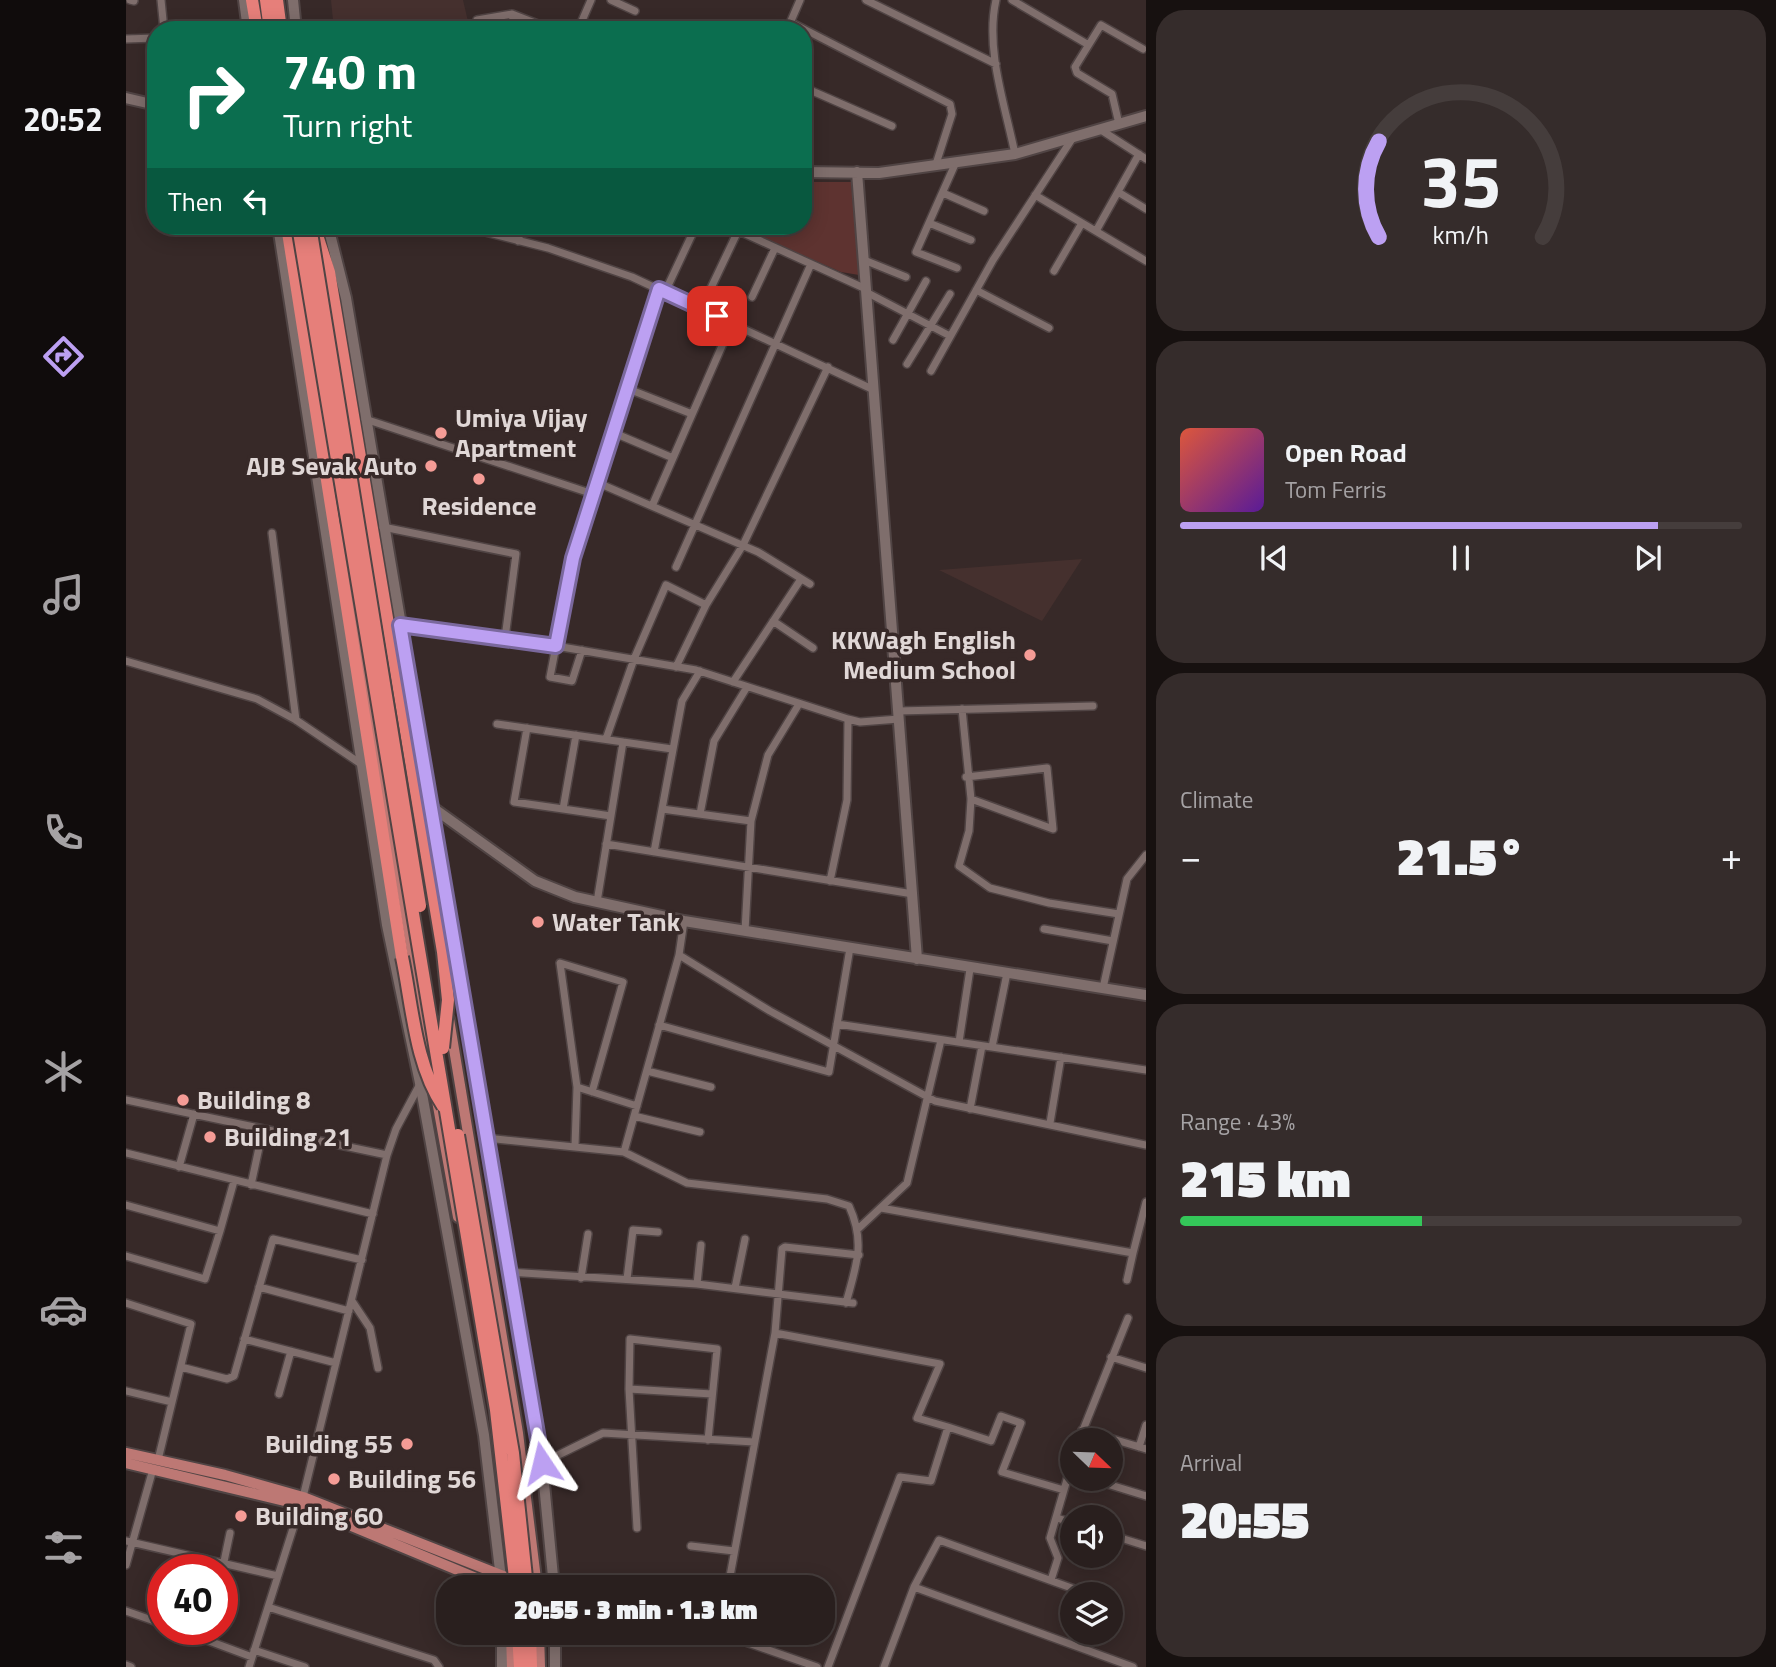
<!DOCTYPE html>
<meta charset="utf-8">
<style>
:root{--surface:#291f1e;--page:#352c2b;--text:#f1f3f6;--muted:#a5a2a4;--line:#453d3c;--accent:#bca0f2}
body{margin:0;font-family:"Titillium Web",sans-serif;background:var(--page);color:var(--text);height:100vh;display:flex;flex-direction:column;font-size:26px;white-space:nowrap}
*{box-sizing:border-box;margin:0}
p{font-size:23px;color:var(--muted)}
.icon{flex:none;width:38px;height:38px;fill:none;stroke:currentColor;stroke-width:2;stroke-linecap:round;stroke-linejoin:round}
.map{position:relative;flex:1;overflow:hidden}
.sheet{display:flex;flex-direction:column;gap:10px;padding:10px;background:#171110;width:630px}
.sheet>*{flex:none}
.top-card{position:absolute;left:21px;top:21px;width:665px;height:214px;border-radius:28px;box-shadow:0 4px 18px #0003,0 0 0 2px var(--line);background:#0b6e4f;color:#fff;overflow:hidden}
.needle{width:46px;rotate:113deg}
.buttons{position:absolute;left:934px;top:1428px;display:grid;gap:14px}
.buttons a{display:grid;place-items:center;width:63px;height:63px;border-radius:50%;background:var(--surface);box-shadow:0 4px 18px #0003,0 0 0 2px var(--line);font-size:35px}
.speed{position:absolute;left:21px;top:1554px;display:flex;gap:14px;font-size:35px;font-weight:700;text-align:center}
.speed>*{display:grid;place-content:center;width:91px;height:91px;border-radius:50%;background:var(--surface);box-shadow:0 4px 18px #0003,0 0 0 2px var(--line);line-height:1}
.speed .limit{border:10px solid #d22;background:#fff;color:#111}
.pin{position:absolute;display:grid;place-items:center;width:60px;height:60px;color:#fff;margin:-30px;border-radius:14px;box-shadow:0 4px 10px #0006}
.me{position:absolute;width:77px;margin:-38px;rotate:350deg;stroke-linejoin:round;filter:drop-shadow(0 0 5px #0008)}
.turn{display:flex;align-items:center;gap:24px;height:147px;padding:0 21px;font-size:32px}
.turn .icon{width:91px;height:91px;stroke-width:2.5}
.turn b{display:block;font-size:49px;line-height:60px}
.then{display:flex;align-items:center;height:66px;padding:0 21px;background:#0003;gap:14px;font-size:26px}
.big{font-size:52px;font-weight:800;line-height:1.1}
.sheet .tile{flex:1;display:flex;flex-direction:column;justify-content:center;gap:10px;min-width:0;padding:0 24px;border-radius:28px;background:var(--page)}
.sheet .dial{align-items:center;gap:0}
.dial svg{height:182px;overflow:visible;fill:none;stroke:var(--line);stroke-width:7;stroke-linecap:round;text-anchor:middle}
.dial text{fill:var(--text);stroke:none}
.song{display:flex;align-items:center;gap:21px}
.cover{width:84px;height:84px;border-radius:10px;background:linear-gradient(135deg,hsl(10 70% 55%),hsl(270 70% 35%))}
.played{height:7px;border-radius:4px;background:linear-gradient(90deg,var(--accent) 85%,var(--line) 85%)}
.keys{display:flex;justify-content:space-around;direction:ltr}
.heat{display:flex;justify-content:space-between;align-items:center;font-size:38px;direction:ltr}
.charge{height:10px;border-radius:5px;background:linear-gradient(90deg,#34c759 43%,var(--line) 0)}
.trip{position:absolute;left:310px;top:1575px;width:399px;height:70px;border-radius:28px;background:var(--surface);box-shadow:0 4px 18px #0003,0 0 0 2px var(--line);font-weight:800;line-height:70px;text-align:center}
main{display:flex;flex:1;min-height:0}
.menu{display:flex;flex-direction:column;width:126px;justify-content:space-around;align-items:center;background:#100c0c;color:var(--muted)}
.menu .icon{width:49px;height:49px}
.menu .on{color:var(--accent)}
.menu b{font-size:32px;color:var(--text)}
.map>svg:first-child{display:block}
.built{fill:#45302e}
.park{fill:#5e3330}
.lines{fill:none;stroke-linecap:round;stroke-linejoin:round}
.street-casing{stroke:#504444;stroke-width:10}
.secondary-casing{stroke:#504444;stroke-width:14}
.primary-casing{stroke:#504444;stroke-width:14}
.highway-casing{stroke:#504444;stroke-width:16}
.street{stroke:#7f6e6c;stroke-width:7}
.secondary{stroke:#7f6e6c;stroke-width:10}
.primary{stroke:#bd7874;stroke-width:10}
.highway{stroke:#e67f7a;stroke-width:12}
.highway-bridge-casing{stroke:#504444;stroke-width:16;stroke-linecap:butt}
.highway-bridge{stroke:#e67f7a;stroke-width:12}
.route-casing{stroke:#7a689d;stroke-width:18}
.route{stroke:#bca0f2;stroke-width:12}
.poi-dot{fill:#f59c96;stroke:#372928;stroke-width:2.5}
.labels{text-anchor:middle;stroke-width:7;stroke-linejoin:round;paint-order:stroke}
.poi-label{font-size:26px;font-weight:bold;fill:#e0d7d6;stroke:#372928;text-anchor:start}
</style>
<main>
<nav class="menu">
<b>20:52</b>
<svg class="icon on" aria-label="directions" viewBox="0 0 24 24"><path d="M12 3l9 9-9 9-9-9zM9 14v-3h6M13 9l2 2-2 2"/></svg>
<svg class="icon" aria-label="music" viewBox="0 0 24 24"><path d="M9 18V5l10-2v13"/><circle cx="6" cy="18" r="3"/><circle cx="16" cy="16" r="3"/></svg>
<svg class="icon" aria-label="phone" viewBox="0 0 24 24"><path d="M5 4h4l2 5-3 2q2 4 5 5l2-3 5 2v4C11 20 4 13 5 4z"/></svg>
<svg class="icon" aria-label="climate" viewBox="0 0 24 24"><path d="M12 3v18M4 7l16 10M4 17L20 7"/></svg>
<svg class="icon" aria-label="car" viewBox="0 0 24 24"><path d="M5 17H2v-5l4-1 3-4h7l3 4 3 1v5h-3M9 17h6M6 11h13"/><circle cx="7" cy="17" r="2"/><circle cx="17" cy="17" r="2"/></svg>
<svg class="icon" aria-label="filters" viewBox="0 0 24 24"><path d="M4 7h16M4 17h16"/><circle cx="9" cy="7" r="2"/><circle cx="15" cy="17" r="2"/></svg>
</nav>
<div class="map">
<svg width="1020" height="1667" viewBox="0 0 1020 1667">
<rect width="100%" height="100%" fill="#372928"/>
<path class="built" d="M205 0H337L344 30H208Z
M956 559 916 621 813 570Z"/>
<path class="park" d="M677 182H725L733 275 715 272 610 226H677Z"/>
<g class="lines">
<g class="street-casing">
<path id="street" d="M4 0 8 1
M35 0 38 30
M485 0 509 11
M740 0 870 64
M870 0C859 49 879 105 889 154
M886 0 961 44
M386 14 389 30
M351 20 386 14 427 30
M664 22 824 104 826 114 810 164
M100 30 121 27
M452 30 465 0
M661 30 674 0
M0 39 30 38
M677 87 766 126
M993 124 986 94 951 73 949 67 975 25 1017 49
M975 130 1020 159
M830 162 790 252 831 268
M992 192 1020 209
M817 193 858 211
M909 195 1020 261
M803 223 845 240
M336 226 422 248 506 277 748 390
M602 226 740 289
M970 231 1013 154
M392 241 396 226
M738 260 780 277
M928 271 956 223
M850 290 923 328
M539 292 570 226
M740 292 824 336
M626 297 649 248
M575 309 612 231
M767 340 800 281
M781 364 824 294
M805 371 867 260 946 139
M500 388 566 414
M239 419 467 494
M486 432 547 458
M470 482 632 552 684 584
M526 506 606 323
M257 527 390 554 379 638
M146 533 170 720
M550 567 685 264
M647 621 687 648
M274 625 430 646 570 670 722 719 734 722 773 719
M456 650 446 681 424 677 447 558 533 289
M0 661 131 699 170 720 235 764
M550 667 580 605 617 545 702 367
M607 682 675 579
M836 709 845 799 843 831 833 866 864 888 923 903 993 914
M772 711 967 706
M371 724 546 749
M401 728 388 802 437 809
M450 735 437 809 485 816
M480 739 508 659 540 585 580 605
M840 777 921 768 927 829 845 799
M536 809 625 821
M574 814 588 741 621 687
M480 844 787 894
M528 852 556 701 574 671
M704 881 721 800 722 719
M471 902 497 742
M918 929 987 941
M619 931 625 821 642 755 673 704
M553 955 644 1011 809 1101 1020 1145
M977 988 1001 879 1020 855
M711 1024 1020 1070
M533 1025 703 1072 724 948
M833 1042 844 969
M866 1047 881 973
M521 1071 585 1087
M466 1092 497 982 434 963 451 1087 511 1106
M0 1100 261 1155
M844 1109 856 1046
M508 1116 574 1132
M924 1123 935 1057
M360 1138 498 1152 553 955 558 921
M449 1146 451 1087
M498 1152 561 1183 701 1199 723 1206C740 1243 730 1266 720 1303
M0 1153 247 1214
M53 1167 68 1114
M125 1185 137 1129
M0 1205 94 1231 108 1181
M755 1208 1007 1253 1020 1202
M733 1228 781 1183 815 1040
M0 1256 79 1279 94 1231
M382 1272 571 1284 727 1303
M455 1278 462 1234
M501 1279 507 1230 532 1232
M1001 1280 1007 1253
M571 1284 575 1245
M133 1287 223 1311
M609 1288 619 1239
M226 1301 244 1328 252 1368
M0 1303 65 1324 32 1460
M649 1333 814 1364 791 1418 822 1427
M118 1339 210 1363
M985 1357 1020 1368
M55 1367 101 1379 108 1376 147 1239 236 1260
M503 1389 586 1394
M0 1391 46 1402
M153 1394 165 1351
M956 1430 1020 1449
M953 1440 1002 1318
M1013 1447 1020 1425
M416 1463 477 1433 628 1442
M965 1479 1020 1496
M931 1518 947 1523
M511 1528 503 1389 504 1339 591 1349 582 1440
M985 1535 1020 1546
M0 1541 152 1576
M565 1546 608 1551
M0 1565 27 1469
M96 1571 104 1533
M925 1580 932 1558 924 1538 947 1459
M602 1587 649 1333 656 1249 659 1247 733 1255
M788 1587 1007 1667
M142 1607 308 1660 313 1667
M0 1611 37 1624
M51 1629 126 1657
M594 1633 691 1667
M128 1650 179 1667
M0 1665 5 1667
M123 1667 177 1497 261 1155 270 1129 294 1084
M702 1667 774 1477 805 1481 822 1427 865 1441 875 1416 895 1423 876 1472 938 1490
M758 1667 788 1587 813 1540 962 1594"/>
</g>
<g class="secondary-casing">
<path id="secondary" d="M118 0 122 30
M167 0 170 30
M0 98 30 105
M677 172 753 173 889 154 1020 116
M731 172 791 959
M152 226 261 925 294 1083 358 1435 376 1587
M202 226 220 298 416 1463 428 1587
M303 805 409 881 449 897 558 921 1020 995
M429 1633V1667
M376 1667V1633"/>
</g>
<g class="primary-casing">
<path id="primary" d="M217 529 307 1080
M323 1019 392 1433 411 1587
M310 1095 332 1217
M0 1453 99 1475 177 1497 395 1583
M0 1463 175 1505 372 1587
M385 1633 386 1667
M413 1633 414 1667"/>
</g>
<g class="highway-casing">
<path id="highway" d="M126 0 131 30
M140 0 144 30
M151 0 155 30
M161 226 276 957
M190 232 203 272 317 952
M392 1633 394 1667
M404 1633 405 1667"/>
</g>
<use href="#street" class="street"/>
<use href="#secondary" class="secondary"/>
<use href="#primary" class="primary"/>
<use href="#highway" class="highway"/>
<g class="highway-bridge-casing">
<path id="highway-bridge" d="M172 226 370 1410 390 1587
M184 226 294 906
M317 952 322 1000 317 1048
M276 957C286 1004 289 1065 317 1106
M332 1135 387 1453 401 1587"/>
</g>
<use href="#highway-bridge" class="highway-bridge"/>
</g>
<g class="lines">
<g class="route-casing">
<path id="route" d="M416 1463 274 625 430 646 447 558 533 289 591 316"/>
</g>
<use href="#route" class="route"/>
</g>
<g class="poi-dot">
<circle cx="315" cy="433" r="7"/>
<circle cx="305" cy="466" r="7"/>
<circle cx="353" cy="479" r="7"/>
<circle cx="904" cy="655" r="7"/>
<circle cx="412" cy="922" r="7"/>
<circle cx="57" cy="1100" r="7"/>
<circle cx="84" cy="1137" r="7"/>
<circle cx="281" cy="1444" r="7"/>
<circle cx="208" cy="1479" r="7"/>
<circle cx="115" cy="1516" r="7"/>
</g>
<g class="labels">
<g class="poi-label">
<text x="329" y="427">Umiya Vijay<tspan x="329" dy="30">Apartment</tspan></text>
<text x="291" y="475" text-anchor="end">AJB Sevak Auto</text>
<text x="353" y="515" text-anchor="middle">Residence</text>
<text x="890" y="649" text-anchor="end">KKWagh English<tspan x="890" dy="30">Medium School</tspan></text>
<text x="426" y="931">Water Tank</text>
<text x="71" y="1109">Building 8</text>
<text x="98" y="1146">Building 21</text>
<text x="267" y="1453" text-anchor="end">Building 55</text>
<text x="222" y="1488">Building 56</text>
<text x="129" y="1525">Building 60</text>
</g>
</g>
</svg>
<div class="buttons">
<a><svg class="needle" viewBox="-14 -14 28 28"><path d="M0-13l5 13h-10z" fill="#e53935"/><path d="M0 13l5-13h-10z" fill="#a5a2a4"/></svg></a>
<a><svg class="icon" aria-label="sound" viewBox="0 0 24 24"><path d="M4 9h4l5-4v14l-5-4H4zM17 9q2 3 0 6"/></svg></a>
<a><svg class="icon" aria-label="layers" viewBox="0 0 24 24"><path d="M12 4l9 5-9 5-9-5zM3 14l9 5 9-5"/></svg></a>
</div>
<div class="speed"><div class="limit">40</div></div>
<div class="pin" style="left:591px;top:316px;background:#d93025"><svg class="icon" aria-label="arrive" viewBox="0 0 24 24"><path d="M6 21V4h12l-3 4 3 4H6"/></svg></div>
<svg class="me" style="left:416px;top:1463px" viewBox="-20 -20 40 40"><path d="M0-17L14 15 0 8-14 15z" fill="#bca0f2" stroke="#fff" stroke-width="4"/></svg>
<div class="trip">20:55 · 3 min · 1.3 km</div>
<div class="top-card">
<div class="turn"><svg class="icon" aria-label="right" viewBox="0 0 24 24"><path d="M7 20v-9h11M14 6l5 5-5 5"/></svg><div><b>740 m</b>Turn right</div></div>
<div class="then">Then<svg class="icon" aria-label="left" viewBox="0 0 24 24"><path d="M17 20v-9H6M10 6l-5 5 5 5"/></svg></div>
</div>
</div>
<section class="sheet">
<div class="tile dial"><svg viewBox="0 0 100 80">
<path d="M14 69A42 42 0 1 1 86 69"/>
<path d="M14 69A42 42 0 0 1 14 27" stroke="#bca0f2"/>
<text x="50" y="56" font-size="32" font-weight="700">35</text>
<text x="50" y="72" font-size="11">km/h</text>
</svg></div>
<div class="tile">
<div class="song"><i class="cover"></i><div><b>Open Road</b><p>Tom Ferris</p></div></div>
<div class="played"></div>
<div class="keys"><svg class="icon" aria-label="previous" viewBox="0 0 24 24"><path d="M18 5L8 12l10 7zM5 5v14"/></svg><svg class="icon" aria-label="pause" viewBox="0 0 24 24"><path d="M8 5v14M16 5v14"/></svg><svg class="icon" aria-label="next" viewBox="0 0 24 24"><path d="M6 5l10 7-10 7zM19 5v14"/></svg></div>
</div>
<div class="tile"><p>Climate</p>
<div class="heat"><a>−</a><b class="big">21.5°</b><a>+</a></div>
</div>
<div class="tile"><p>Range · 43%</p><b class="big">215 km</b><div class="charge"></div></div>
<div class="tile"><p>Arrival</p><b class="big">20:55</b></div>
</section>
</main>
